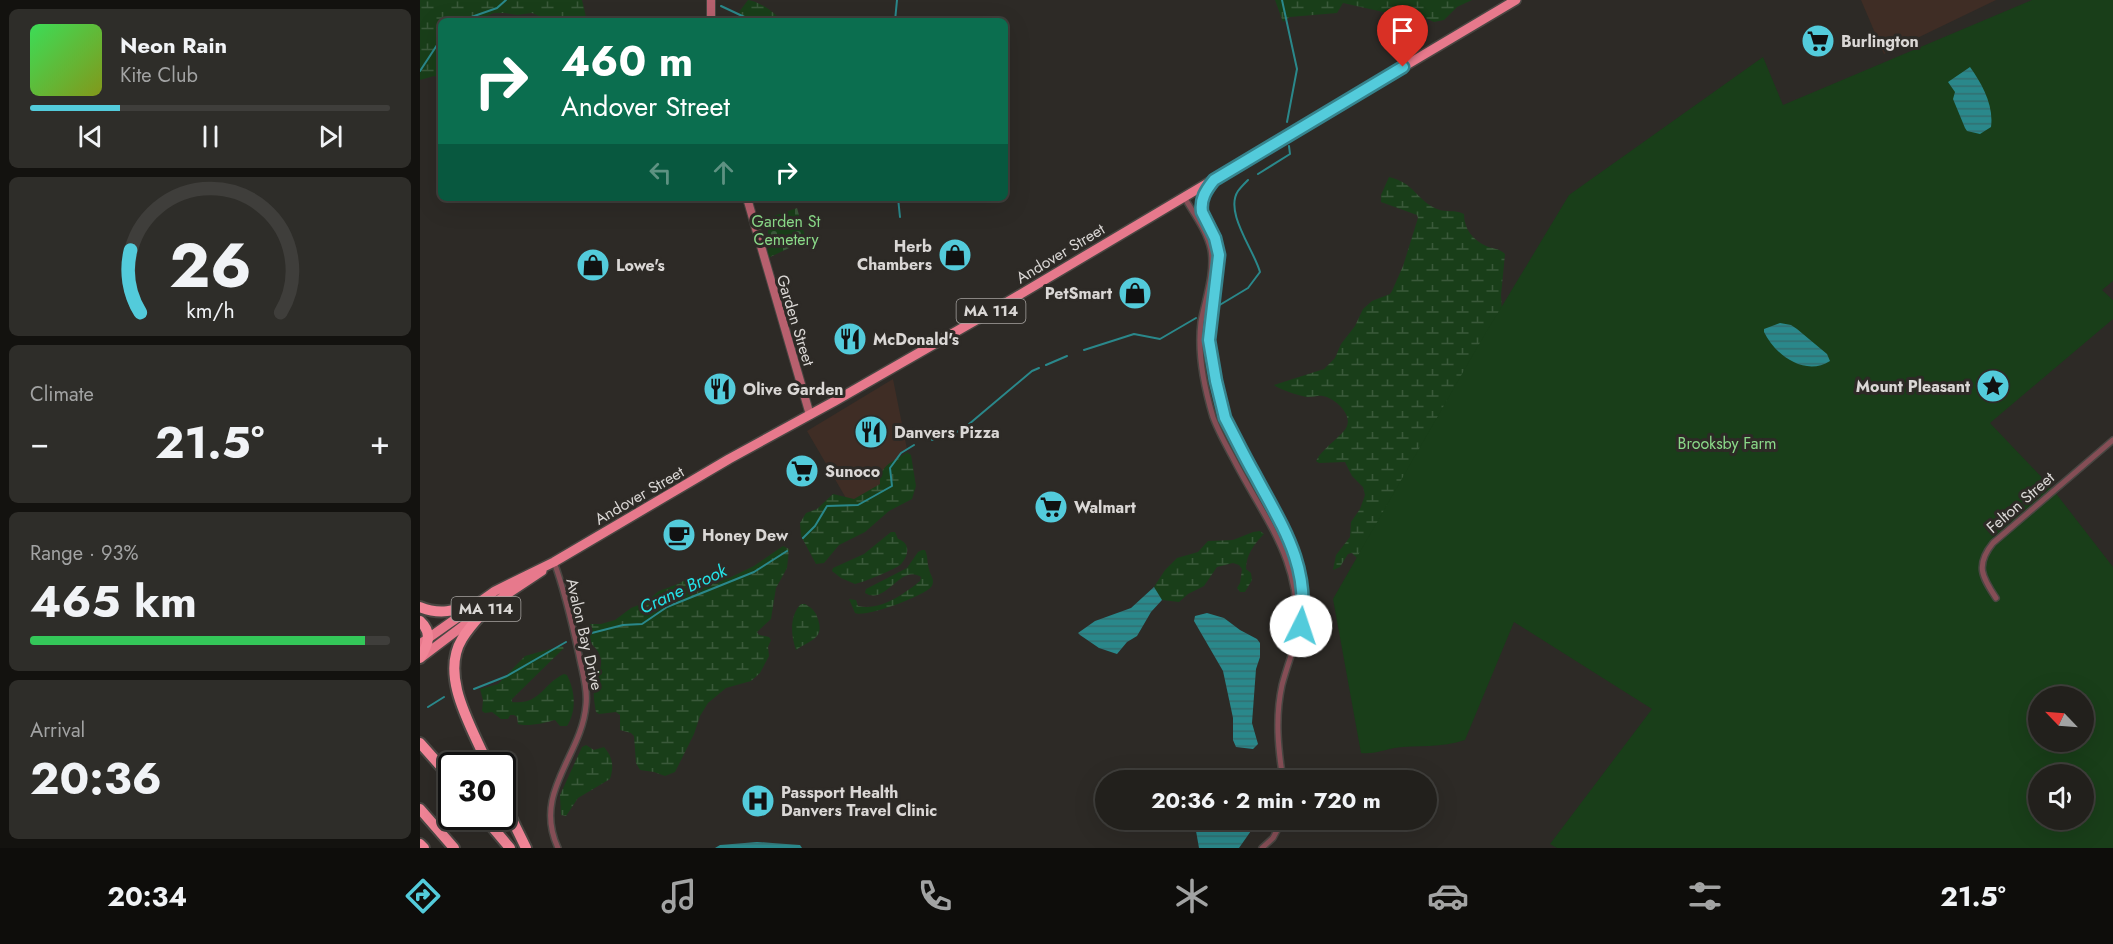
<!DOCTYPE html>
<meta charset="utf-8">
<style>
:root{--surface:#22201c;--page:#2e2d29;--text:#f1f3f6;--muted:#a2a3a3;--line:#3f3e3b;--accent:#53cbdb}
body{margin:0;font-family:Jost,sans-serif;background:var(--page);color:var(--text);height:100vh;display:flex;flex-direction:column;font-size:22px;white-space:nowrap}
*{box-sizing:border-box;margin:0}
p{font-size:20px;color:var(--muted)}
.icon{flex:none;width:33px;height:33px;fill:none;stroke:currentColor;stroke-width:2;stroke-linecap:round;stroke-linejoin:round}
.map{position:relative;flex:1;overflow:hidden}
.panel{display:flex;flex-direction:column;gap:9px;padding:9px;background:#13120f;width:420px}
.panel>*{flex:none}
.top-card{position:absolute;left:18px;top:18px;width:570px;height:183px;border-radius:9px;box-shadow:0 6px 24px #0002,0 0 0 2px var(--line);background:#0b6e4f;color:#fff;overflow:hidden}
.needle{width:39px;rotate:295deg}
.fabs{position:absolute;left:1608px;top:686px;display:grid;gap:12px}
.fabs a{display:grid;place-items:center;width:66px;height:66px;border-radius:50%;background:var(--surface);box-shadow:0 6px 24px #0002,0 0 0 2px var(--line);font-size:30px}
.speed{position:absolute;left:18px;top:752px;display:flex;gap:12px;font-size:30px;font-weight:700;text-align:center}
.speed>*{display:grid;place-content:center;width:78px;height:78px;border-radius:50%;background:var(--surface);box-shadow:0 6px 24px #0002,0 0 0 2px var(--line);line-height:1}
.speed .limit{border:3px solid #111;border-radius:9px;background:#fff;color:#111}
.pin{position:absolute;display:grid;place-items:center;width:51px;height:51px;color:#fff;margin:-62px -26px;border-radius:50% 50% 50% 0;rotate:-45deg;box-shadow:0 0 6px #0007}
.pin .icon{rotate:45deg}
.me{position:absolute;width:66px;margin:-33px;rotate:4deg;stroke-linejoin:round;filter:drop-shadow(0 0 4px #0008)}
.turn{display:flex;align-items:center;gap:21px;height:126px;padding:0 24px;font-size:27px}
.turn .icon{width:78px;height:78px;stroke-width:2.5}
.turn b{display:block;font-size:42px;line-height:51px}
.lanes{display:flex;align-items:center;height:57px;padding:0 24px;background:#0003;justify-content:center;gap:30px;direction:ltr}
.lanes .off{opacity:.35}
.big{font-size:45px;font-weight:700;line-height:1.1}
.panel .widget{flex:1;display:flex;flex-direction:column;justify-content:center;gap:9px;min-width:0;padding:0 21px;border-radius:9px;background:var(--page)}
.panel .dial{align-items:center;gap:0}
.dial svg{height:156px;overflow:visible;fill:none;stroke:var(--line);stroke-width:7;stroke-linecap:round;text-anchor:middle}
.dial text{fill:var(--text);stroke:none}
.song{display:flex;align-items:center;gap:18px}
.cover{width:72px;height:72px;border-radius:9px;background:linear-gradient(135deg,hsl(130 70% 55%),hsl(70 70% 35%))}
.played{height:6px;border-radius:3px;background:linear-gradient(90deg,var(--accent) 25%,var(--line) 25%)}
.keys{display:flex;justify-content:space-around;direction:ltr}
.heat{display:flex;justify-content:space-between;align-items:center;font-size:33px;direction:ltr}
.charge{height:9px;border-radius:4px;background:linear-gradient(90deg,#34c759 93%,var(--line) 0)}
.trip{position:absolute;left:675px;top:770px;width:342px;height:60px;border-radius:30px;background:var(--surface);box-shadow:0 6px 24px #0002,0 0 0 2px var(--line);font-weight:700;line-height:60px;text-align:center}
.tabs{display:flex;height:96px;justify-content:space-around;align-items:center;background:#0e0d0b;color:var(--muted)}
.tabs .icon{width:42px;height:42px}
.tabs .current{color:var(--accent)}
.tabs b{font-size:27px;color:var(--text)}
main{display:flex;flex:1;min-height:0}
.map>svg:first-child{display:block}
.commercial{fill:#3f2d25}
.wetland{fill:url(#wetland-marsh)}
.cemetery{fill:url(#cemetery-stones)}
.green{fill:#193e19;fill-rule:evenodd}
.water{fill:url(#water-rules)}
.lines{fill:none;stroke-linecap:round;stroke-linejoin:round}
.stream{stroke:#2a888b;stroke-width:2}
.minor-casing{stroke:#494642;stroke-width:8}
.secondary-casing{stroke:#494642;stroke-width:10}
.trunk-casing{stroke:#494642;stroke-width:12}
.motorway-casing{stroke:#494642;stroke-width:14}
.minor{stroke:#854e56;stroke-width:5}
.secondary{stroke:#b7606e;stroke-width:8}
.trunk{stroke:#e7798c;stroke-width:9}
.motorway{stroke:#f18597;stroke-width:10}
.route-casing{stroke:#36848e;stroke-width:15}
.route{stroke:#53cbdb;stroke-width:10}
.labels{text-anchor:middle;stroke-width:6;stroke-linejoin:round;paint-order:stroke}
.shield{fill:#2d2a26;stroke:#a6a3a0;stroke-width:1.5}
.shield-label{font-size:15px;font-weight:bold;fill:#dad7d5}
.poi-label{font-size:16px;font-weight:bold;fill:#dad7d5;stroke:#2d2a26;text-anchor:start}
.park-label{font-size:16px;fill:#8ad988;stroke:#2d2a26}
.street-label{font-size:16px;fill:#dad7d5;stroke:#2d2a26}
.water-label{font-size:18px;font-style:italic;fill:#24e2e8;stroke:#2d2a26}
</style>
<main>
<section class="panel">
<div class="widget">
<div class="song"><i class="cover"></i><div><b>Neon Rain</b><p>Kite Club</p></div></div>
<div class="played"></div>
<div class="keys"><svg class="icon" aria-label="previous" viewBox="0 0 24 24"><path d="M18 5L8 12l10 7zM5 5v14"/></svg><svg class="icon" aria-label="pause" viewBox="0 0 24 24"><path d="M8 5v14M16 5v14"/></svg><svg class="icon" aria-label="next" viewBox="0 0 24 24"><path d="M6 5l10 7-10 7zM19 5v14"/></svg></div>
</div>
<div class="widget dial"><svg viewBox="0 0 100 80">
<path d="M14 69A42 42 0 1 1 86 69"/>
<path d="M14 69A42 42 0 0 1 9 37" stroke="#53cbdb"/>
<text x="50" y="56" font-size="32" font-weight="700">26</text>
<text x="50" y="72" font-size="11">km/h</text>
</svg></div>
<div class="widget"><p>Climate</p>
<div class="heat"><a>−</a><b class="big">21.5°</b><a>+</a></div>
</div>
<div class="widget"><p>Range · 93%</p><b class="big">465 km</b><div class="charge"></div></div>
<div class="widget"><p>Arrival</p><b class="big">20:36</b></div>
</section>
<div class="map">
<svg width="1693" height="848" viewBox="0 0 1693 848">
<defs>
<pattern id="wetland-marsh" width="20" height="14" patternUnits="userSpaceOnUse" patternTransform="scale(1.5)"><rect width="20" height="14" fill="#193e19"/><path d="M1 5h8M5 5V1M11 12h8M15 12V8" fill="none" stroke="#3a593a"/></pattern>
<pattern id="cemetery-stones" width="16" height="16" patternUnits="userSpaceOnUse" patternTransform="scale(1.5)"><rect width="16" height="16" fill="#193e19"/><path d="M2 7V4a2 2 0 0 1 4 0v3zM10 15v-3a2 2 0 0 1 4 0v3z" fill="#3a593a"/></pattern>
<pattern id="water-rules" width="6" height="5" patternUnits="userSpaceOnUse" patternTransform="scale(1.5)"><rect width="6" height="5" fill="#2a888b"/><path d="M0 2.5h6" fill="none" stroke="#326f71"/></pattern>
</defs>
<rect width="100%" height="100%" fill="#2d2a26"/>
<path class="commercial" d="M1441 0H1576L1464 54Z
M473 379 487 449 481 453 470 468 472 486 430 505 387 431Z"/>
<path class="wetland" d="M0 0H162L167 21H123L119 16 112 13 97 15 85 13H74L56 21H21V78L14 76 0 80Z
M328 0C338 1 355 12 361 21 347 21 327 26 319 12Z
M855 0H1052L1037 7 1024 20 1014 22 1003 17 990 18 923 3 917 13 870 17 863 22Z
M969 177C995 183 996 200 1017 209 1027 213 1034 209 1044 214 1044 229 1053 240 1066 246 1073 249 1079 248 1085 254L1081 295 1082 311 937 558 932 553 928 554 920 567 913 570 916 555 930 537 931 522 940 509 945 495 943 487 932 476 925 462 899 463 896 461C903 447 924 435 927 426 932 413 914 398 903 396 898 395 893 397 889 397 882 397 858 389 854 385L904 369 915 358 921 344 935 326 943 309 952 301 970 294 972 291 983 266 998 218 997 215 961 202V195Z
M487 452 491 455 496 486 492 499 469 511 445 532 419 545 404 563 396 564 381 536 380 523 386 513 397 509 413 494 434 499 460 484C459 464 474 462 487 452Z
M840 531 844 534C834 544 826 555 826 569L831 573 832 580 825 592H820L817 588 820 583 822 569 819 565 813 563 797 567 784 586 768 594 759 602 742 600 734 587 745 570 757 558 778 552 788 541 813 540 833 532Z
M471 532H475L478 539C491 543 489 556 480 565 473 570 444 582 435 584L421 578 412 571 413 568 444 554Z
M363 546 369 549 367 568 356 588 351 619 337 632 339 635 349 637 351 640 348 647 349 656 340 673 331 681 306 688 288 703 280 716 274 734 255 772 245 776 234 772 220 770 216 763 214 736 211 733 200 730V715L196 712 179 714 176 712C174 702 172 688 176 678 178 672 182 668 181 660 179 646 167 644 162 629L170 624H181L195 620 211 608 226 602 239 591 258 584 265 580 274 585 284 586 292 584 300 579 309 578 334 566Z
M502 550H505C508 556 507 563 509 569 510 575 516 580 511 587 504 596 445 618 435 613L429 599 436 600 438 606C461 611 484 594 500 581L501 577C480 563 466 606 445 593L446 589 487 568 498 552Z
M381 604H385C394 609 397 614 399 623 403 639 388 641 376 650 371 636 369 616 381 604Z
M141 646 144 648 92 699V702C121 705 122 684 144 674L147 675C155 691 157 710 147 726H140L135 720C125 723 107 727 98 724L97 717 94 715H90L88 719H81L72 712 65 713 62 711 63 700 60 689 78 684 105 656Z
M166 745 174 750 184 747C193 757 194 767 190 779L158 798 146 816 141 815 140 795 162 747Z"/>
<path class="cemetery" d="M377 208 386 240 348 258V218Z"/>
<path class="green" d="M1612 0H1693V281L1682 290 1693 300V319L1570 423 1631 487 1693 567V848H1137L1130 844 1232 709 1094 622 1045 740C1022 748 997 745 974 748 960 751 955 754 941 753L913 599 1058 346 1149 195 1343 57 1363 105ZM1618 696H1664V741H1618ZM1618 774H1664V819H1618Z"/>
<path class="water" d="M1550 67C1562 84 1574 105 1571 127L1560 134 1547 131 1545 128 1533 99 1535 92 1528 82Z
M1360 323 1371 325 1377 329 1407 354 1410 361C1385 377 1355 355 1344 332V329Z
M734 587 742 600 731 612 717 636 707 642 697 654 679 648 660 635 658 633 675 621 711 608Z
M787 613 804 618 820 630 837 639 840 643V657L836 669 832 723 838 744 833 749 816 747 813 740V718L803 671 774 621 775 616Z
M836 819 833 828 819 848H779L776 831 777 826 788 820Z
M337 842 380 845 382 848H295L300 845Z"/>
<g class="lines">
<path class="stream" d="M862 0 877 69 867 122
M301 6 333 21
M40 21 77 8 86 0
M475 21 477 0
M0 71 21 39
M838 174 870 154 869 146
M478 198 480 217
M798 306 828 288 840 272C834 250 804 212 818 191 821 187 825 183 828 180
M664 350 714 334 740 339 776 318
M626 365 647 356
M512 440 542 430 612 371 619 368
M383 538 395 526 407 506 438 505 472 486 470 468 481 453 494 445
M164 635 203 625 222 624 247 607 334 572 367 551
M54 689 87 676 146 642
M8 707 24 697"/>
<g class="minor-casing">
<path id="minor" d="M791 183C785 192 780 200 782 212L795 238 799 255C799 279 791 303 789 327 787 352 796 391 805 416 808 427 815 438 821 448 843 492 875 534 882 584 887 621 871 651 862 685 855 717 858 748 863 780
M764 197C774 214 787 231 791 250 795 273 785 300 781 322 777 353 784 387 793 417 798 431 806 445 813 458 844 519 883 561 876 635
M134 562C145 592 152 623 159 655 162 671 168 688 166 705 162 756 112 792 138 848
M1576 598C1562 577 1555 565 1573 543L1693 440
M842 848 853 838 863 819"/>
</g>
<g class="secondary-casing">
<path id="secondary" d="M291 21V0
M327 198 390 415"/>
</g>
<g class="trunk-casing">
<path id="trunk" d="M0 644 75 591 134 562 309 459 415 401 584 304 1096 0
M2 657 68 607 122 571"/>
</g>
<g class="motorway-casing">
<path id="motorway" d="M0 607C19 615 35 611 54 604
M0 621C13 633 8 645 0 658
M0 743 32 779
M68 765C53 729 19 677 42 639 49 627 59 617 68 607
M82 799 106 848
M0 809 34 848
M63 816 90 848
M0 844 4 848"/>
</g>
<use href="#minor" class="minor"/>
<use href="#secondary" class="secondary"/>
<use href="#trunk" class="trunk"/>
<use href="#motorway" class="motorway"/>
</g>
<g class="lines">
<g class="route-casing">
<path id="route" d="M881 626C890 565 862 526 835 475 824 456 815 437 805 418L796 381 789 340 799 255 795 238 782 212C780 199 786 190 794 180L983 67"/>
</g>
<use href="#route" class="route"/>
</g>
<defs>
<g id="supermarket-disc" transform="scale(1.725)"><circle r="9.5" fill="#53cbdb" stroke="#2d2a26"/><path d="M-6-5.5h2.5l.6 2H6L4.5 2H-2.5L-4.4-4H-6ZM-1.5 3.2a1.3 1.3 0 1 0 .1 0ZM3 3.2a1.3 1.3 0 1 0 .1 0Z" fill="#111"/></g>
<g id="shop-disc" transform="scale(1.725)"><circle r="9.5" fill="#53cbdb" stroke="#2d2a26"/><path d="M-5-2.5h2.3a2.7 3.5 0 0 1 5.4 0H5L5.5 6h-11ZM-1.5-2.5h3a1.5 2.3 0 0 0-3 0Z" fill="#111"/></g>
<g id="restaurant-disc" transform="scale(1.725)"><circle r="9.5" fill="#53cbdb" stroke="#2d2a26"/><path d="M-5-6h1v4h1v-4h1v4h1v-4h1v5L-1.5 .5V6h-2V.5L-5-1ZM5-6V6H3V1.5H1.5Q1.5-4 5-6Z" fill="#111"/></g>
<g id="sight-disc" transform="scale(1.725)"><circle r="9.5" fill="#53cbdb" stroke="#2d2a26"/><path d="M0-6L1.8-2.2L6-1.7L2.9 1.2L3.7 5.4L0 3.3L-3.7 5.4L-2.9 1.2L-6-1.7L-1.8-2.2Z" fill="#111"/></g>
<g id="cafe-disc" transform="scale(1.725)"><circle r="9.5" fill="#53cbdb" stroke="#2d2a26"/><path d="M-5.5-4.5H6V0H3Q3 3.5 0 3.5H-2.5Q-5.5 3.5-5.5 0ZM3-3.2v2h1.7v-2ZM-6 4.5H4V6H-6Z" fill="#111"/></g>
<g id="hospital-disc" transform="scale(1.725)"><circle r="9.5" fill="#53cbdb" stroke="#2d2a26"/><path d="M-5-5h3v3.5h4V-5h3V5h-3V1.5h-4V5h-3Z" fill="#111"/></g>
</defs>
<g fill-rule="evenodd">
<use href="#supermarket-disc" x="1398" y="41"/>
<use href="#shop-disc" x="535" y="255"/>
<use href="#shop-disc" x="173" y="265"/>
<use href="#shop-disc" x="715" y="293"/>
<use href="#restaurant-disc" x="430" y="339"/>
<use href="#sight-disc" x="1573" y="386"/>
<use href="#restaurant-disc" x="300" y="389"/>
<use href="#restaurant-disc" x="451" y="432"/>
<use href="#supermarket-disc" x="382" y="471"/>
<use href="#supermarket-disc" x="631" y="507"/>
<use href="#cafe-disc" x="259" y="535"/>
<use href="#hospital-disc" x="338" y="801"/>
</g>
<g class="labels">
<g class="shield">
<rect x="536.5" y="299" width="69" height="24" rx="4.5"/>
<rect x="31.5" y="597" width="69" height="24" rx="4.5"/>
</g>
<g class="shield-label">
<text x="571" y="316">MA 114</text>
<text x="66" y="614">MA 114</text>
</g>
<g class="poi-label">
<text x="1421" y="47">Burlington</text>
<text x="512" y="252" text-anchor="end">Herb<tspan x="512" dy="18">Chambers</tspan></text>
<text x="196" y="271">Lowe's</text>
<text x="692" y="299" text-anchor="end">PetSmart</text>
<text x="453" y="345">McDonald's</text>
<text x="1550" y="392" text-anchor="end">Mount Pleasant</text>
<text x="323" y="395">Olive Garden</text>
<text x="474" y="438">Danvers Pizza</text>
<text x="405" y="477">Sunoco</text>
<text x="654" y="513">Walmart</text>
<text x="282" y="541">Honey Dew</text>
<text x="361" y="798">Passport Health<tspan x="361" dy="18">Danvers Travel Clinic</tspan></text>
</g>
<g class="park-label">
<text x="366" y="227">Garden St<tspan x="366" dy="18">Cemetery</tspan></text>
<text x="1307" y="449">Brooksby Farm</text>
</g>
<g class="street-label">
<text transform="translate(640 253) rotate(-31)" y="6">Andover Street</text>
<text transform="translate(376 320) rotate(73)" y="6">Garden Street</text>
<text transform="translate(219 495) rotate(-30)" y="6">Andover Street</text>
<text transform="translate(1600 502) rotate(-41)" y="6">Felton Street</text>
<text transform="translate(165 634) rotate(77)" y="6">Avalon Bay Drive</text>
</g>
<g class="water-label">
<text transform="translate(263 589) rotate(-25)" y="6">Crane Brook</text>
</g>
</g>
</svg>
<div class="fabs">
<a><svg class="needle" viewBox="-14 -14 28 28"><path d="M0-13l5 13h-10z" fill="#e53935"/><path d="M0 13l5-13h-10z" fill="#a2a3a3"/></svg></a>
<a><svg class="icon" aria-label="sound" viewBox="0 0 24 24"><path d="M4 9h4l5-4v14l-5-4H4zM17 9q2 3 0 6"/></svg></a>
</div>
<div class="speed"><div class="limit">30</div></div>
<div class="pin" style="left:983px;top:67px;background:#d93025"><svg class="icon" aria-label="arrive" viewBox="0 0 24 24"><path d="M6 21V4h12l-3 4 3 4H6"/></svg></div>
<svg class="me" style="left:881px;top:626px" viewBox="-20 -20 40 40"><circle r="19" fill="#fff"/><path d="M0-13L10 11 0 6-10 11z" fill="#53cbdb"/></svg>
<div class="trip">20:36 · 2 min · 720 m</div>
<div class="top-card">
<div class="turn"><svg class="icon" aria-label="right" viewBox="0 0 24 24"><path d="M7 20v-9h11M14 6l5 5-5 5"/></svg><div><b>460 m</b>Andover Street</div></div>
<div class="lanes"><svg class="icon off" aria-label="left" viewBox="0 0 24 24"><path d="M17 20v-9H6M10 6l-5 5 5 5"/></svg><svg class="icon off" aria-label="ahead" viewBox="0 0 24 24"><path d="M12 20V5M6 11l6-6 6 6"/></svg><svg class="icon" aria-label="right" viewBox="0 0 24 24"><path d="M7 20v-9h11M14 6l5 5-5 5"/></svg></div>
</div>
</div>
</main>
<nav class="tabs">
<b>20:34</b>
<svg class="icon current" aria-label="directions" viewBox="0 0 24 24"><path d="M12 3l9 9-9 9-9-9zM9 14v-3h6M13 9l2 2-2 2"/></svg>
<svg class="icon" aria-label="music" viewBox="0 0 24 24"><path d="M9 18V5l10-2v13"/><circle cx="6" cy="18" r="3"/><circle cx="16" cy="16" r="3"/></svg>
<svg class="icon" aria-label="phone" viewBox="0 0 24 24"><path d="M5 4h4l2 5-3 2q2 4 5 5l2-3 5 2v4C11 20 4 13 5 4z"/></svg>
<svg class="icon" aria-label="climate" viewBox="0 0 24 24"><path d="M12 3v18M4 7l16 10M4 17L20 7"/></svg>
<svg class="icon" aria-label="car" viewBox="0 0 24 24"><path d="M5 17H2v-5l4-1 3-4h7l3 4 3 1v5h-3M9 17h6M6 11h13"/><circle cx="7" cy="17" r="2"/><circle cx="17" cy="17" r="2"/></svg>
<svg class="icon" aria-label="filters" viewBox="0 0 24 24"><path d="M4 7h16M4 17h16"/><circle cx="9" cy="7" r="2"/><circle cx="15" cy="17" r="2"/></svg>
<b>21.5°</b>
</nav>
